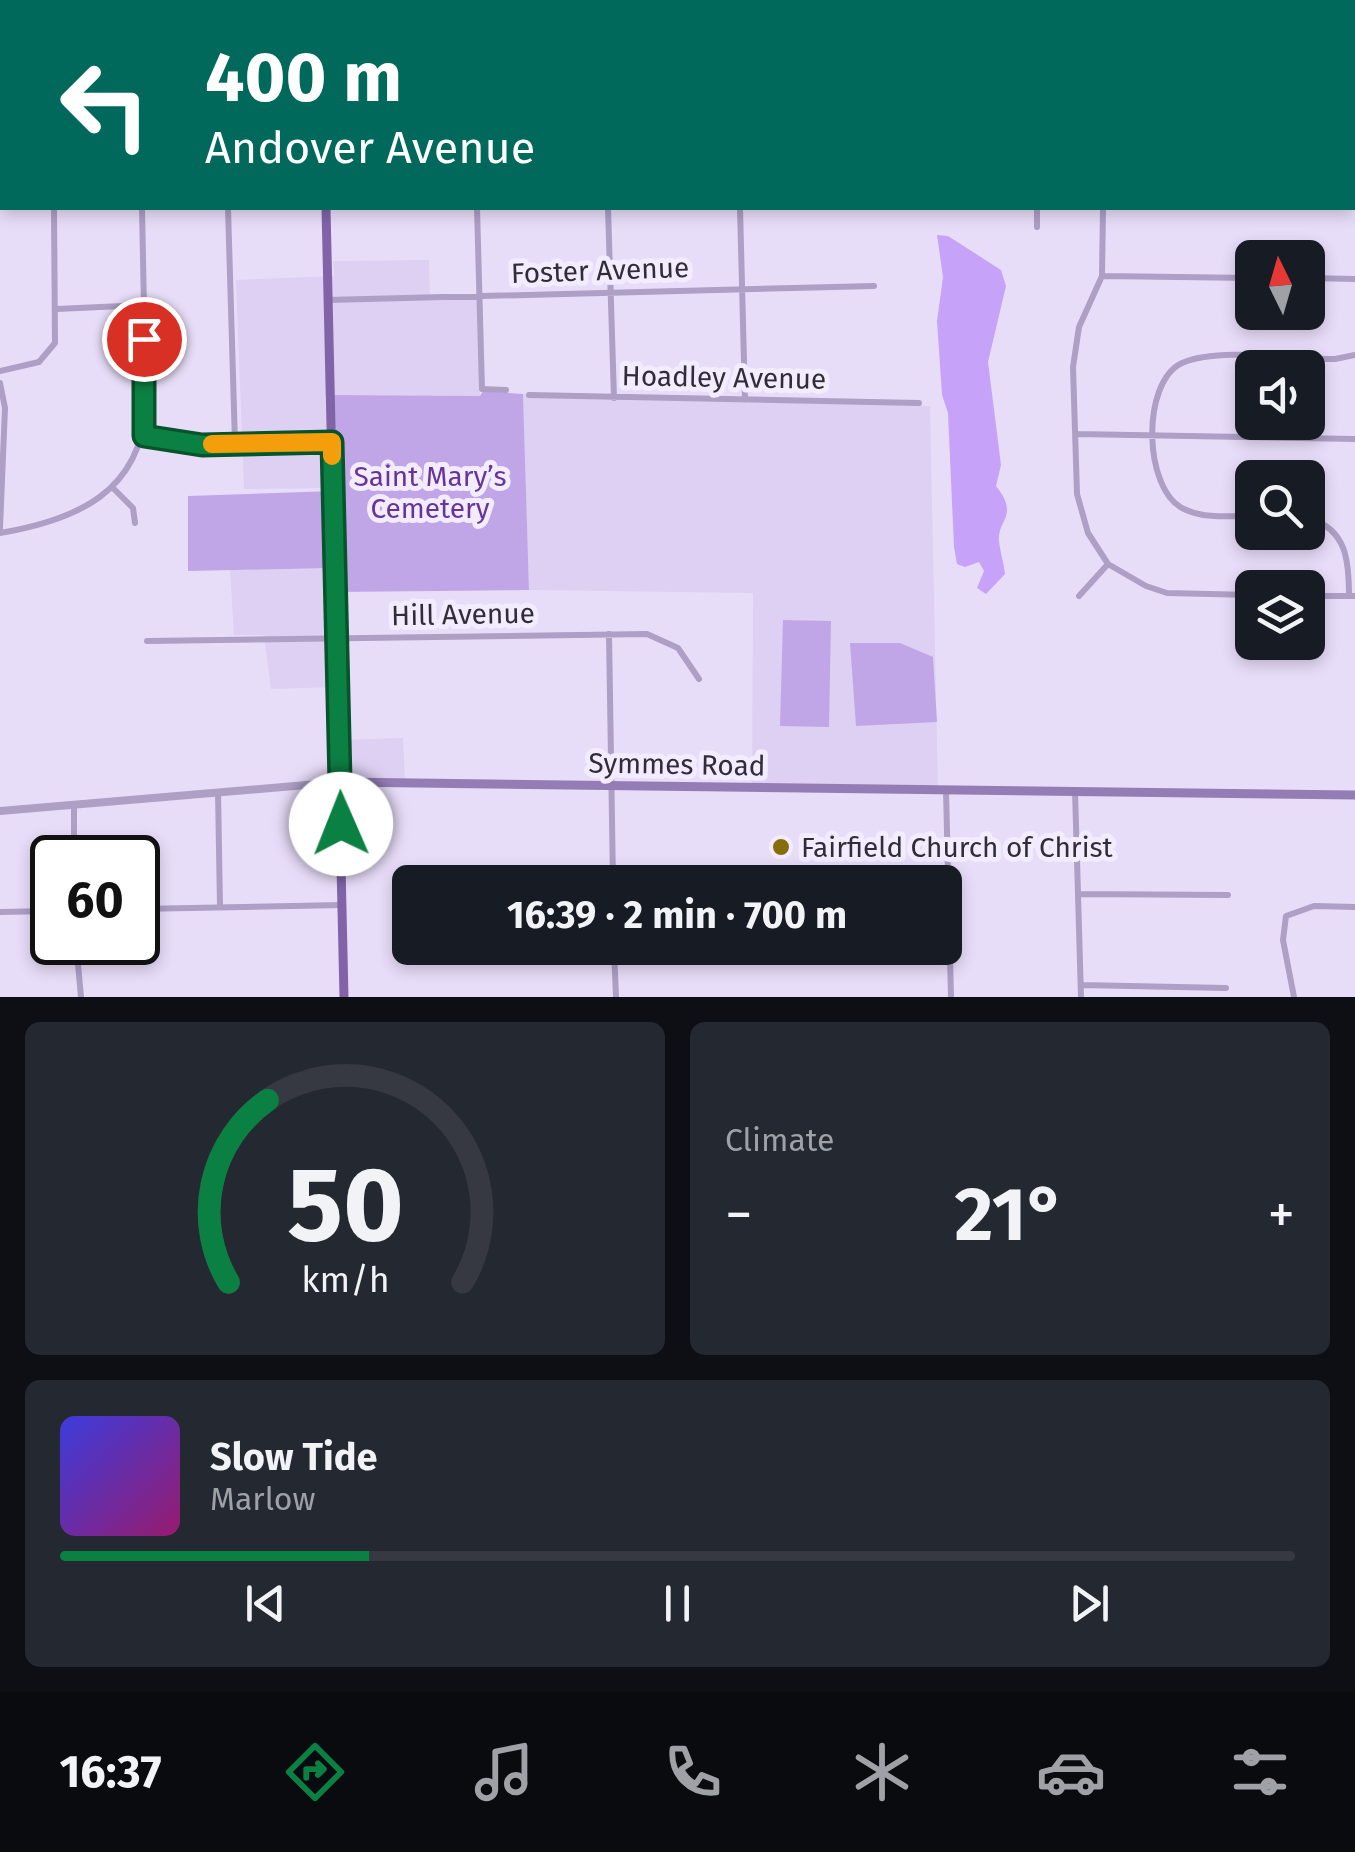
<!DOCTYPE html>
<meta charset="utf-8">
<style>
:root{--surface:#171b24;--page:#242831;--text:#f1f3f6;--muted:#9ea1a6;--line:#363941;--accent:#0b8043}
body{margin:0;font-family:"Fira Sans",sans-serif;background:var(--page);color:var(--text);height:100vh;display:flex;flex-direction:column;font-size:38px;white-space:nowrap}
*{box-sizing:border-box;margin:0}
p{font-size:32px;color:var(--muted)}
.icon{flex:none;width:55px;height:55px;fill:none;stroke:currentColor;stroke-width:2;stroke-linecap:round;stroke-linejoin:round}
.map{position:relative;height:997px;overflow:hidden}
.details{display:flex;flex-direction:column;gap:25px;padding:25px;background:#0d0f14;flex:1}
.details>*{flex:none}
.banner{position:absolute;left:0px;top:0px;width:1355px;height:210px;box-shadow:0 5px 15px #0003;background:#00695c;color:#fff;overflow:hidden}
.needle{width:65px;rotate:355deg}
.fabs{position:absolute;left:1235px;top:240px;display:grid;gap:20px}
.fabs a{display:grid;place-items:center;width:90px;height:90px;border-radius:15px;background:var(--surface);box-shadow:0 5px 15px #0003;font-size:50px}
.speed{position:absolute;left:30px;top:835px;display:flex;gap:20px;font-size:50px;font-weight:700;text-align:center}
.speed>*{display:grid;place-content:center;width:130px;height:130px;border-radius:50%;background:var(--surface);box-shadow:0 5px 15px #0003;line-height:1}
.speed .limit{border:5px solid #111;border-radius:15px;background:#fff;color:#111}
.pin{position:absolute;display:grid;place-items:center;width:85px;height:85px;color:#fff;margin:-42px;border:5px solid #fff;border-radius:50%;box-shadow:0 2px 10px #0007}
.me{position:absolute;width:110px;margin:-55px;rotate:359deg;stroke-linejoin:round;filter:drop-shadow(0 0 8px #0008)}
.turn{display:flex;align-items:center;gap:35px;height:210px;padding:0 40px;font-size:45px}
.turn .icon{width:130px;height:130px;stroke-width:2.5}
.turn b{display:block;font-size:70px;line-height:85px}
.big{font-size:75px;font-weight:700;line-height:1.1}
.details .card{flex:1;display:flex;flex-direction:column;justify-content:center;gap:15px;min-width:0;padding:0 35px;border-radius:15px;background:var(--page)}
.details .dial{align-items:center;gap:0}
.dial svg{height:260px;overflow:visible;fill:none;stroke:var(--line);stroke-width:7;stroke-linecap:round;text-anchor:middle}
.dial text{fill:var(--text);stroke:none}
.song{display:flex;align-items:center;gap:30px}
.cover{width:120px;height:120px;border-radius:15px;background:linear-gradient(135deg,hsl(240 70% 55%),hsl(320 70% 35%))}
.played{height:10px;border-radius:5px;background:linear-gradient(90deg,var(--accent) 25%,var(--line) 25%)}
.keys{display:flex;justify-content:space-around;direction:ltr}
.heat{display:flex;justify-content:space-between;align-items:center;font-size:55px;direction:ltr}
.details .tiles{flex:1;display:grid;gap:25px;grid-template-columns:1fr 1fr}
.card:last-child{grid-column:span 2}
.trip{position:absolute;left:392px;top:865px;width:570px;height:100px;border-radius:15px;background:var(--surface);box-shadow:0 5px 15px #0003;font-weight:700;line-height:100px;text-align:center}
.tab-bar{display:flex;height:160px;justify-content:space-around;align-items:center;background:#090b0e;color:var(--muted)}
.tab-bar .icon{width:70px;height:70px}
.tab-bar .selected{color:var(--accent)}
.tab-bar b{font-size:45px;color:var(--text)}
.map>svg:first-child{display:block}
.built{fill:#ddd0f3}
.green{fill:#c1a6e7}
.water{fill:#c7a2f9}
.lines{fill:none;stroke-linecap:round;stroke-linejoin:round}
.minor{stroke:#ae9fc5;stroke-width:6}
.tertiary{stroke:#ae9fc5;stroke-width:8}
.secondary{stroke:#947db5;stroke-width:9}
.primary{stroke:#8164a8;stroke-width:9}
.route-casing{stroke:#07532c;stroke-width:25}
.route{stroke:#0b8043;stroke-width:18}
.slow{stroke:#f59e0b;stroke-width:18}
.poi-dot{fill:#866d0b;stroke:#f3ecfe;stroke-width:4}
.labels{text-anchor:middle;stroke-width:10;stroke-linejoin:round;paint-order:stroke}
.street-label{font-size:28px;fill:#312d38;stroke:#f3ecfe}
.park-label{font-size:28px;fill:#663599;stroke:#f3ecfe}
.poi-label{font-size:28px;fill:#312d38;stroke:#f3ecfe;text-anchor:start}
</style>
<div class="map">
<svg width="1355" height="997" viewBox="0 0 1355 997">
<rect width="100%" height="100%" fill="#e8ddf9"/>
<path class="built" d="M429 260 430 299 477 298 480 396 325 395 329 488 244 489 236 280 334 276 333 261Z
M523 394 930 406 938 790 752 788 753 593 529 590Z
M331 569 334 687 271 689 264 635H234L230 570Z
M403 738 405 782H341L339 740Z"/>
<path class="green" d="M483 391 523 394 529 590 336 592 334 568 188 571V496L333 491 331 395 480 396Z
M783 620 831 621 829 727 780 726Z
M850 643H900L933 657 937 722 856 726Z"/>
<path class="water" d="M937 235 948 236 1001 270 1006 286 988 362 1001 465 996 486C1020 516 997 520 999 541 1000 551 1004 564 1005 574L986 594 977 588 984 571 979 562 965 567 957 564 954 547 948 413 942 395 937 321 943 277Z"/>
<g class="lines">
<path class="minor" d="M138 0V2
M222 0V2
M472 0V2
M603 0V2
M734 0V2
M865 0V2
M982 2 984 0
M1089 2 1090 0
M1196 2V0
M0 23H2
M1352 69H1355
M1352 176H1355
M228 208 235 443
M477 208 482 389 506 390
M608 208 614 398
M740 208 745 400
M1037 208V227
M1103 208 1102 276 1079 327 1073 367 1077 494 1088 533 1108 564 1146 586 1167 593 1252 595
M1102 276 1252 278
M1308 278 1355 279
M328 300 874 286
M57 309 144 305
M0 371 39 362 55 343 54 208
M0 383 5 408 0 528
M529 395 919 403
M1076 434 1355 439
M144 436 202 445 332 442
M114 489 133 508 135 523
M1252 516C1231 516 1204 519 1184 509 1143 490 1141 382 1182 363 1217 347 1296 359 1335 359L1355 355
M1308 518C1347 529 1349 561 1349 596
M0 533C77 520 140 492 146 407L142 208
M1079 596 1108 564
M1308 596H1355
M609 634 613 882
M147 641 647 634 678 648 699 679
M946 790 951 997
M1075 791 1081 997
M218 792 220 907
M74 805V858
M1078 894 1228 895
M138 909 342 905
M0 912 52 911
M76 942 81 997
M614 948 616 997
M1081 985 1226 988
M1294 997 1283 940 1286 916 1314 906 1355 907"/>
<path class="tertiary" d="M5 0V2
M0 63 2 58
M0 811 341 782"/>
<path class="secondary" d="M341 782 1355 795"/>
<path class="primary" d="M321 0V2
M326 208 344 997"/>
</g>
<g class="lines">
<g class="route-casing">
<path id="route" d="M144 339V436L202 445 332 442 341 824"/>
</g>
<use href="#route" class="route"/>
<path class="slow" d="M212 444 332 442V456"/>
</g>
<circle class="poi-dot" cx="781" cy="847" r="10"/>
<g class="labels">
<g class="street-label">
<text transform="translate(600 270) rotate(-2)" y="10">Foster Avenue</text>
<text transform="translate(724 377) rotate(1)" y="10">Hoadley Avenue</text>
<text transform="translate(463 614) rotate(-1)" y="10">Hill Avenue</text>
<text transform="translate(677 764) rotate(1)" y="10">Symmes Road</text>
</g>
<g class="park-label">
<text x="430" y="486">Saint Mary’s<tspan x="430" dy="32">Cemetery</tspan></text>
</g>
<g class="poi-label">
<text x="801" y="857">Fairfield Church of Christ</text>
</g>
</g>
</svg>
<div class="fabs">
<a><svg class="needle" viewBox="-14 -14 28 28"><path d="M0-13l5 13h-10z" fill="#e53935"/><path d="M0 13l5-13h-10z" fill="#9ea1a6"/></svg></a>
<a><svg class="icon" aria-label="sound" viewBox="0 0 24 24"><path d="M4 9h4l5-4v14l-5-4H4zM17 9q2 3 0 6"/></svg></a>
<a><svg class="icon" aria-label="search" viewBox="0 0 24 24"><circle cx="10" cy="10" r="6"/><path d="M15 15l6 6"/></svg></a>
<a><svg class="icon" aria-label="layers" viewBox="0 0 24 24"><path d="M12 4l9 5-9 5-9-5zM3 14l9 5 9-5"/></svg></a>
</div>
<div class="speed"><div class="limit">60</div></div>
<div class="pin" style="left:144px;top:339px;background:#d93025"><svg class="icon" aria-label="arrive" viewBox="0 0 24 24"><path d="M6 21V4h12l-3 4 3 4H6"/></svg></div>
<svg class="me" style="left:341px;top:824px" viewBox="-20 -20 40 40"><circle r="19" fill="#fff"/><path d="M0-13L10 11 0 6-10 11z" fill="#0b8043"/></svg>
<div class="trip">16:39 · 2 min · 700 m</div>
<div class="banner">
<div class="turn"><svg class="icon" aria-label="left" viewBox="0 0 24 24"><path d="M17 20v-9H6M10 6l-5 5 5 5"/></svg><div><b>400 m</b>Andover Avenue</div></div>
</div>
</div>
<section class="details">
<div class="tiles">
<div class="card dial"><svg viewBox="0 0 100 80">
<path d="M14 69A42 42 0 1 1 86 69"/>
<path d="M14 69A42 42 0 0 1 26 13" stroke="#0b8043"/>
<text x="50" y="56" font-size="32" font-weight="700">50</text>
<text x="50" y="72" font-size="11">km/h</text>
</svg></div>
<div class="card"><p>Climate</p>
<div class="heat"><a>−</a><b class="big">21°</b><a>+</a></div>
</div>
<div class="card">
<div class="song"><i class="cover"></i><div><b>Slow Tide</b><p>Marlow</p></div></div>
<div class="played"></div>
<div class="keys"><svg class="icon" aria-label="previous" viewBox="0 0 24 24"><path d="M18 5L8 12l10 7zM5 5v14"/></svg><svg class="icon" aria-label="pause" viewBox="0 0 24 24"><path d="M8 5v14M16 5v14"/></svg><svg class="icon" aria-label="next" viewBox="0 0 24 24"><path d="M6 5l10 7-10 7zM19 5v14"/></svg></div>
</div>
</div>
</section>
<nav class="tab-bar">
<b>16:37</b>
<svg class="icon selected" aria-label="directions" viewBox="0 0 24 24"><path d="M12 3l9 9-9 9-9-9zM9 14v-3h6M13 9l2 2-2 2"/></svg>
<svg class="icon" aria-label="music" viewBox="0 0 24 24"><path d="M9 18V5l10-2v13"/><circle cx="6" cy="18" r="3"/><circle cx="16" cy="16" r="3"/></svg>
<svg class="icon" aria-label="phone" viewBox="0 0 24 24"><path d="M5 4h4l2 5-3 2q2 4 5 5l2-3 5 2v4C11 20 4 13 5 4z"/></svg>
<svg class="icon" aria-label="climate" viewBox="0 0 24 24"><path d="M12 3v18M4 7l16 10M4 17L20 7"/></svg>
<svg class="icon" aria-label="car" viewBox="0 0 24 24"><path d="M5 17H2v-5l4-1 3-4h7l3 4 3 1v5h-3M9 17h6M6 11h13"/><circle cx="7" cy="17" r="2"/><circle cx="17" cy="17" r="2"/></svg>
<svg class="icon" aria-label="filters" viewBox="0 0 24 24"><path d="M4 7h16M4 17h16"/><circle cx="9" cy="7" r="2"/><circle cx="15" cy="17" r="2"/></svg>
</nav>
